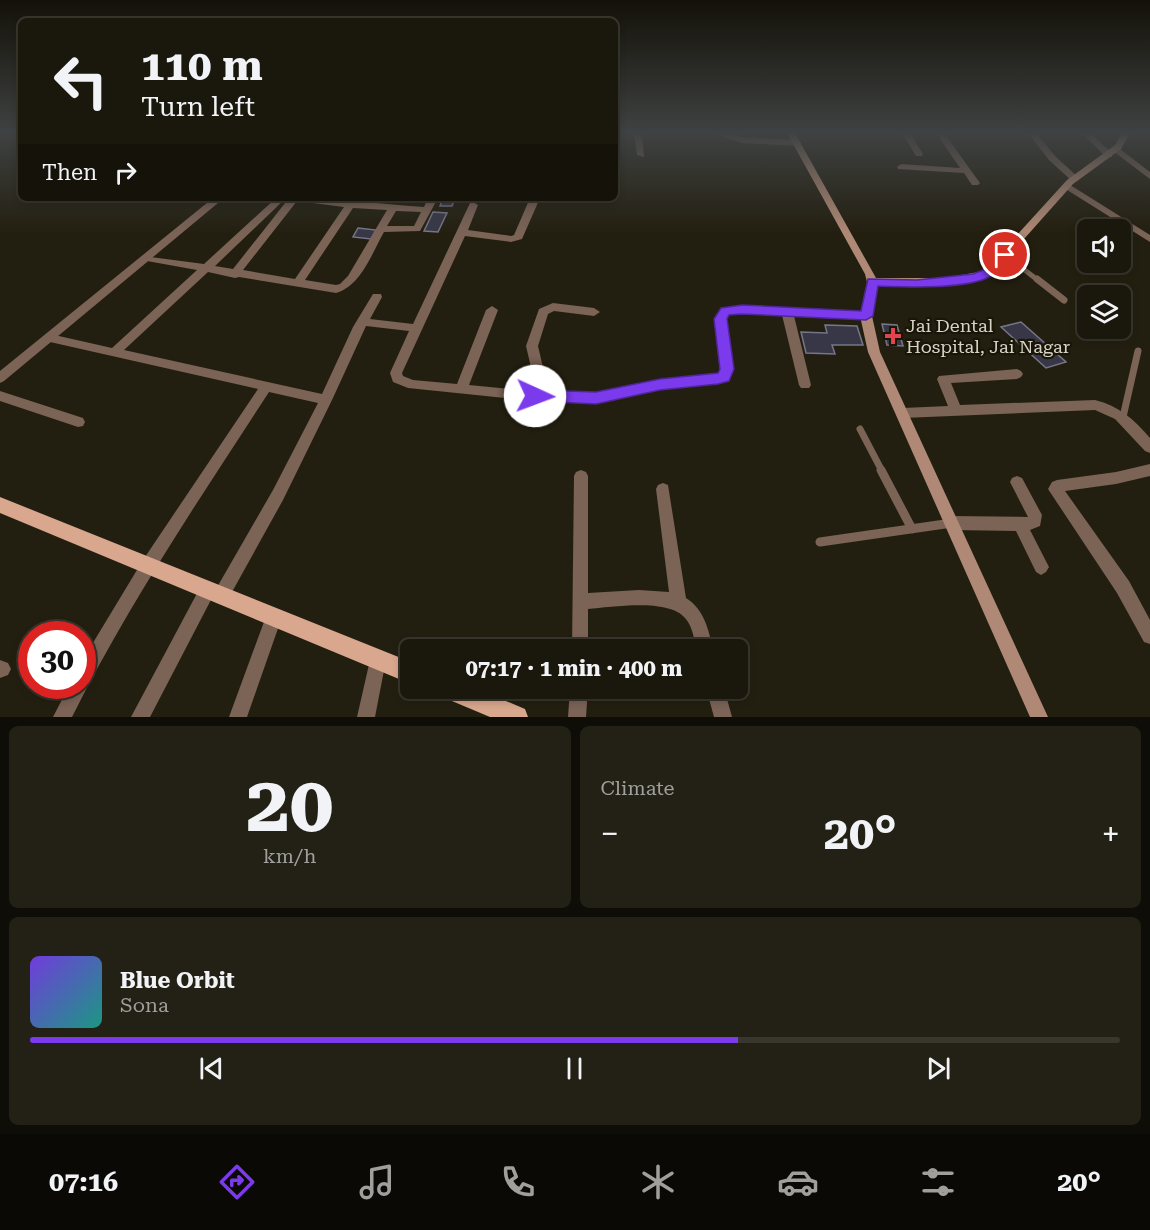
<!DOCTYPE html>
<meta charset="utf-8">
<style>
:root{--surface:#1a170c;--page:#232015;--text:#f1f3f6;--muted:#9f9f9d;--line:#38362d;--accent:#7c3aed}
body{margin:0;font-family:"Roboto Serif",serif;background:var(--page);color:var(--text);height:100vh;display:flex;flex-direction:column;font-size:22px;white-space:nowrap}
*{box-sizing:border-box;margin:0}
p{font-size:20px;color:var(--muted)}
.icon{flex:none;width:33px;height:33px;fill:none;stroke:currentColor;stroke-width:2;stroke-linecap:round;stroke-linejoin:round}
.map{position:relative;height:717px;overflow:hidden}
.side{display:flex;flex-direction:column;gap:9px;padding:9px;background:#0e0d07;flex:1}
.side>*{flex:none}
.guide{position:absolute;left:18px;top:18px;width:600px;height:183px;border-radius:9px;box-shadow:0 3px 9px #0003,0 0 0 2px var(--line);background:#1a170c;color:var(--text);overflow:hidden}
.tools{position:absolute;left:1077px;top:219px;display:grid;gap:12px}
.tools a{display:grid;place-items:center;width:54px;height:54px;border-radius:9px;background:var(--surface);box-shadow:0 3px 9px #0003,0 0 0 2px var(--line);font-size:30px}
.speed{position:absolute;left:18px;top:621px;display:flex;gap:12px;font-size:30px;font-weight:700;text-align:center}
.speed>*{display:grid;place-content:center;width:78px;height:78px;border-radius:50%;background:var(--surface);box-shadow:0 3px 9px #0003,0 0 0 2px var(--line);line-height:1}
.speed .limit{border:9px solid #d22;background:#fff;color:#111}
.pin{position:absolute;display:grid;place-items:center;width:51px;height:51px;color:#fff;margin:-26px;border:3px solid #fff;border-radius:50%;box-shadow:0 2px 6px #0007}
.me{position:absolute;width:66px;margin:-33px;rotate:92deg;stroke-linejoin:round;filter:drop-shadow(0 0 4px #0008)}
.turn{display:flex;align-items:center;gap:21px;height:126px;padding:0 24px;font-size:27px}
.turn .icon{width:78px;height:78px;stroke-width:2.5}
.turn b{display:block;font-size:42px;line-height:51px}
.then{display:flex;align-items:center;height:57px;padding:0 24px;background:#0003;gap:12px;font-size:22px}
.big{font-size:45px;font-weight:700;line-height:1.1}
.side .tile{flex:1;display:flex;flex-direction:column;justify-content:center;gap:9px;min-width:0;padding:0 21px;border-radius:9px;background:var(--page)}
.side .dial{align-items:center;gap:0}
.dial b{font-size:78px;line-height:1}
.song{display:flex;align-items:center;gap:18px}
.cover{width:72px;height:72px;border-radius:9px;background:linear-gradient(135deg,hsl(260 70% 55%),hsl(170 70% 35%))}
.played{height:6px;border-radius:3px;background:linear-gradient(90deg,var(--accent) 65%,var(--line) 65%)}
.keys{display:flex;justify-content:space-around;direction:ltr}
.heat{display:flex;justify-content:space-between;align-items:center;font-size:33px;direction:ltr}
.side .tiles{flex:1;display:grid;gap:9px;grid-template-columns:1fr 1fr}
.tile:last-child{grid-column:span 2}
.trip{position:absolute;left:400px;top:639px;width:348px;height:60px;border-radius:9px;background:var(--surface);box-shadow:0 3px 9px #0003,0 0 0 2px var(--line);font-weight:700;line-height:60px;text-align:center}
.dock{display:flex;height:96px;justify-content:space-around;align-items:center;background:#0a0905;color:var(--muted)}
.dock .icon{width:42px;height:42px}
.dock .active{color:var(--accent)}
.dock b{font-size:27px;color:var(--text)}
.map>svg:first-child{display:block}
.building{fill:#383747;stroke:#767688;stroke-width:1.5}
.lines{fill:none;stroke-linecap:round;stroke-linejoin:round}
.service-far2{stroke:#7b6356;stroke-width:5}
.service-far1{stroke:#7b6356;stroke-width:7}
.service{stroke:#7b6356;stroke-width:9}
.minor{fill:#7b6356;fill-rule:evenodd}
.tertiary{fill:#7b6356;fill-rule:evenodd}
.secondary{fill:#af8975;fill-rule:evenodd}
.primary{fill:#d8a78d;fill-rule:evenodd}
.route{fill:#7c3aed;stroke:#51269a;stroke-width:1.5}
.health-dot{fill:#e0444e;stroke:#1a1607;stroke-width:2}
.labels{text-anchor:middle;stroke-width:4.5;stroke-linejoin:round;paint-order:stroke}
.poi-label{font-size:18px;fill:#d5d2c8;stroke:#1a1607;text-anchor:start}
</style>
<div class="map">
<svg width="1150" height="717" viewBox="0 0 1150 717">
<rect width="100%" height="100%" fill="#231f10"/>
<path class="building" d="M443 198H455L452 206H440Z
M433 212 447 213 438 232 424 231Z
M358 228 376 230 371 239 353 237Z
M1021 322 1066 362 1046 368 1001 327Z
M882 324 897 325 903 346 887 345Z
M825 325 857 326 863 345H832L835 354 806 353 801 332 827 333Z"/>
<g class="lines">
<path class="service-far2" d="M1005 255 1039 281"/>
<path class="service-far1" d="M1037 279 1064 300
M1123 417 1138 351
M860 429 882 471"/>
<path class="service" d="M881 470 912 529
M820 542 952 523"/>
<path class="minor" d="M634 133H642L644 157 637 155Z
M712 133H724L742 137 798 140 802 143 798 146 742 143Z
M902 133H910L923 154 922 156H916Z
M936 133H944L980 183 978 185H972L964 173 898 169 897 167 901 164 960 168Z
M1028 133H1036L1055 156 1078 177V181H1072L1049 160Z
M1082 133H1090L1112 153V157H1106Z
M1116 146 1150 172V179L1113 151 1112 149Z
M1067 183 1150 235V242L1064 188 1062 186Z
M276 198H286L215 266 233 269 289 198C334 198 379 204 424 207L428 198H438L420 231 384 232C372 253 361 286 336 293L239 277 235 278 208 272 124 350 322 394 353 327 373 294H381L382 297 370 319 413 324 470 203 473 202 478 205 468 230 511 236 514 235 530 198H540L522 239 511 242 465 236 402 373 403 376 413 380 457 384 486 310 492 306 498 310 469 385 530 391 533 376 526 346 539 309 553 303 594 308 600 312 594 316 554 311 548 314 538 346 545 376 542 391 596 393 660 379 720 373 714 319 721 308 742 305 866 312 872 316 866 320 794 316 811 385 809 388H801L799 385 782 315 742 313 729 315 726 319 733 369 729 380 660 389 596 403 535 401 408 388 393 382 390 373 409 331 366 326 332 400 283 500 227 601 221 603 215 601 213 596 150 717H131L202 584 208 582 214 584 216 589 273 490 318 403 269 392C200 498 128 605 72 717H53L69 686H82V661L143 560 258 389 50 342 44 338 50 334 112 348 197 270 147 261 143 260 142 258 143 256 204 264ZM297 201 344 207 295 279 243 270ZM353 208 387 210 348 276 340 284 336 285 305 280ZM396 211 421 212 414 226H387Z
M1017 369 1021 371 1023 374 1021 377 1017 379 951 383 960 405 1095 400C1119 406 1134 419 1150 438V453L1145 451 1115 419 1095 410 903 418 898 417 897 413 898 409 903 408 948 406 937 379 939 376Z
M0 391 83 418 85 422 83 426 78 427 0 401Z
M1150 464V476L1116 484 1065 491 1129 581 1150 620V644L1144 642 1117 593 1048 489 1052 482 1057 480 1116 472Z
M581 470 586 472 588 476V593L639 590 669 592 656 489 658 485 663 483 668 485 686 598C704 609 709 630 713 650H696C694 639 693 627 685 618 668 598 613 607 588 609V650H572L574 476 576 472Z
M1017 476 1022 478 1042 515 1040 526 1030 530 1049 567 1046 572 1041 575 1036 572 1016 531 952 530 947 528 945 523 947 518 952 516 1028 517 1010 482 1012 478Z
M274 609 280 611 282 617 247 717H229L268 611Z
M378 652 384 654 386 660 375 717H357L370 660 372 654Z
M0 660 8 663 11 669 8 675 0 678Z
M570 688H588L586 717H568Z
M706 688H724L732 717H714Z"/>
<path class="tertiary" d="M213 198H224L4 381 0 383V371Z"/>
<path class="secondary" d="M787 133H795L876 278H945L984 271 1067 180 1115 145 1122 133H1130L1121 149 1073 184 992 275 945 285 877 286 872 316 880 352 1048 717H1030L868 352 860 316 867 282 865 274Z"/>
<path class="primary" d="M0 497 411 662V684L0 513Z
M437 688H475L525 709 528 717H490L440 696Z"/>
</g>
<linearGradient id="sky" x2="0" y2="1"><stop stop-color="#131109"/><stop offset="0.57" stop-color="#3f4242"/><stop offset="1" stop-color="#3f4242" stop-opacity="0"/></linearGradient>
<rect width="1150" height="233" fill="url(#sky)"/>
<path class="route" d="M1005 252 1011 255C1006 262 998 272 991 276 967 290 905 287 878 286L873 316 866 320 742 314 729 315 727 319 734 369 729 381 718 384 660 390 596 404 535 401 530 400 528 396 530 392 535 390 596 392 660 379 718 373 720 369 714 319 721 308 742 305 861 311 868 279 917 280 973 274 983 270 1001 253Z"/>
<path class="health-dot" d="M890 327h6v6h6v6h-6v6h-6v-6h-6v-6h6z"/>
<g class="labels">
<g class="poi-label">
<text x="906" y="332">Jai Dental<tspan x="906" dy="21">Hospital, Jai Nagar</tspan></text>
</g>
</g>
</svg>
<div class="tools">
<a><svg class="icon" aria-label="sound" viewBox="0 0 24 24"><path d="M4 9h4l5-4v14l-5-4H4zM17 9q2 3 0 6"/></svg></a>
<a><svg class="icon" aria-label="layers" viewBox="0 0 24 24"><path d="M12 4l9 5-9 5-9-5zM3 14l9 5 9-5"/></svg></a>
</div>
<div class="speed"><div class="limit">30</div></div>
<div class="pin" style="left:1005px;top:255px;background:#d93025"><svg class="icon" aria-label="arrive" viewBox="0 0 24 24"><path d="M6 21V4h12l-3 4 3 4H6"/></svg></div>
<svg class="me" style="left:535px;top:396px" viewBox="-20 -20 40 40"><circle r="19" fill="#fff"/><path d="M0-13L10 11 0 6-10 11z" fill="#7c3aed"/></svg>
<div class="trip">07:17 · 1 min · 400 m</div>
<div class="guide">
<div class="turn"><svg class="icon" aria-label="left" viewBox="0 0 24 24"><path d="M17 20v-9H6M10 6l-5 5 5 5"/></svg><div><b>110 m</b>Turn left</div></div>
<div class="then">Then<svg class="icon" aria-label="right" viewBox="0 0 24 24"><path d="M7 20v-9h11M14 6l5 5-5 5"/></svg></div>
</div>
</div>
<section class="side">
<div class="tiles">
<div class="tile dial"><b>20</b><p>km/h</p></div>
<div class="tile"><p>Climate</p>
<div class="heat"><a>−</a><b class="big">20°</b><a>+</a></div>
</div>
<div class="tile">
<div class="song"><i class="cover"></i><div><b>Blue Orbit</b><p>Sona</p></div></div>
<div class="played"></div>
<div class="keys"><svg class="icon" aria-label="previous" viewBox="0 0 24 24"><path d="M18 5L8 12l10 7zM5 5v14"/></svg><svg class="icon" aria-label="pause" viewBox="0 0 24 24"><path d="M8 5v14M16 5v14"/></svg><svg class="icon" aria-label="next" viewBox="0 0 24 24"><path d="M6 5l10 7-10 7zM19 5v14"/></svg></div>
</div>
</div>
</section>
<nav class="dock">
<b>07:16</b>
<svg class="icon active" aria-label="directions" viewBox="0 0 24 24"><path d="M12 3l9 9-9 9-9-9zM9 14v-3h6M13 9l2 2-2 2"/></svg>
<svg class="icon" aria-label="music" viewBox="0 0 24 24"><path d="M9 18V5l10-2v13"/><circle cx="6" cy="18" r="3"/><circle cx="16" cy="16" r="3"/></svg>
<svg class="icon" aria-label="phone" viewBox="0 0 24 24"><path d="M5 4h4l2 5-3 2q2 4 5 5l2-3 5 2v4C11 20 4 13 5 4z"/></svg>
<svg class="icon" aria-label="climate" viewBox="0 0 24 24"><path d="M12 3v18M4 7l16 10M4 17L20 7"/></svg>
<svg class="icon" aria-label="car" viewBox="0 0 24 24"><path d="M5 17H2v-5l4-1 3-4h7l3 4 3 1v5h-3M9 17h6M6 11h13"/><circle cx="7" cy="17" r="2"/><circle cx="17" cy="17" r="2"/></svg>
<svg class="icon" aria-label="filters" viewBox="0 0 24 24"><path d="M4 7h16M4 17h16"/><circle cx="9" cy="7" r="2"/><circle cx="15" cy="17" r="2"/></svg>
<b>20°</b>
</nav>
